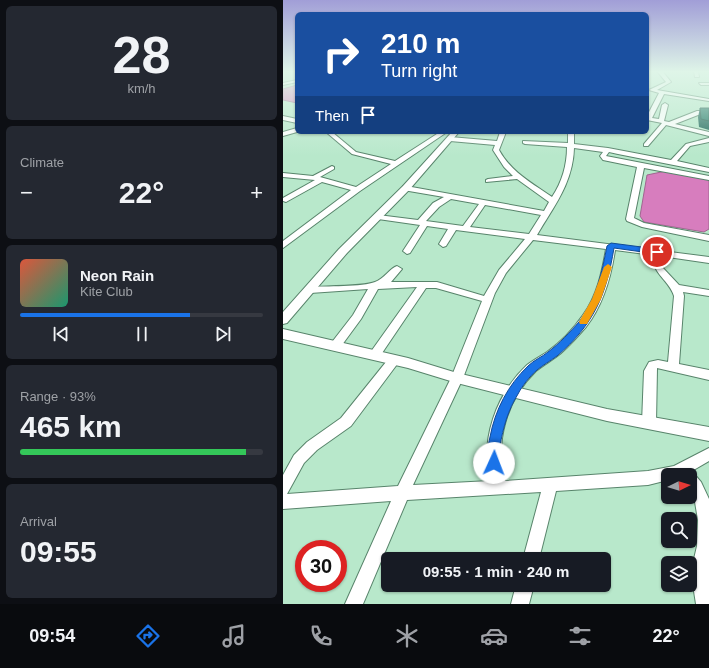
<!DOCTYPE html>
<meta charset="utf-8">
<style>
:root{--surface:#171b24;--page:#242831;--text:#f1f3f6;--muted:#9ea1a6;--line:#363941;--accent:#1a73e8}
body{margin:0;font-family:Arial,sans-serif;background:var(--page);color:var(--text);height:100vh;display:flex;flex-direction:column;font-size:15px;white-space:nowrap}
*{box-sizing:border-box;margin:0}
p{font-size:13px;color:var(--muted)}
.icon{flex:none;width:22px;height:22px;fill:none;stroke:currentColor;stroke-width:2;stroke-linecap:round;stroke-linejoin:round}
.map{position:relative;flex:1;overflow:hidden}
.drawer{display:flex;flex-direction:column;gap:6px;padding:6px;background:#0d0f14;width:283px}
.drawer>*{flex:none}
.top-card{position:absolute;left:12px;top:12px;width:354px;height:122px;border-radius:6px;box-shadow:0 1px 3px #0004;background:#1a4fa0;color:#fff;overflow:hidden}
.needle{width:26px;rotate:85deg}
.buttons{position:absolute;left:378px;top:468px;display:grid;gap:8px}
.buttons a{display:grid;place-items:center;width:36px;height:36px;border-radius:6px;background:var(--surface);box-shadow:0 1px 3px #0004;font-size:20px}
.speed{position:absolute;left:12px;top:540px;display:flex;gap:8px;font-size:20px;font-weight:700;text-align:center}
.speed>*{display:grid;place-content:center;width:52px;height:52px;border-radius:50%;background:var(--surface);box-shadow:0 1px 3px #0004;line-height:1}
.speed .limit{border:6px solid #d22;background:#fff;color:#111}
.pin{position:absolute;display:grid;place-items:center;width:34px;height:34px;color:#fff;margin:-17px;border:2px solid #fff;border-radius:50%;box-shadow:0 1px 4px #0007}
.me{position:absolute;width:44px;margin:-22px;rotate:2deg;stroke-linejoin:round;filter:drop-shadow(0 0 3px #0008)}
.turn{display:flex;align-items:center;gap:14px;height:84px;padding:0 20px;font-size:18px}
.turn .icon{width:52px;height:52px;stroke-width:2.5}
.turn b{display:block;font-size:28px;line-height:34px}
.then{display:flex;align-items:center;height:38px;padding:0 20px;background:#0003;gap:8px;font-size:15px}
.big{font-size:30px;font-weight:700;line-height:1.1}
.drawer .widget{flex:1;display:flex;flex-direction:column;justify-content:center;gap:6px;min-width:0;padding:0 14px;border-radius:6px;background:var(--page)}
.drawer .dial{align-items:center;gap:0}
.dial b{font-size:52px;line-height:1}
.song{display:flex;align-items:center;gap:12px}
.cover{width:48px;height:48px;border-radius:6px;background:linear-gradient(135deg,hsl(10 70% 55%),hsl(160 70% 35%))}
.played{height:4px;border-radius:2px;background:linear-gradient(90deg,var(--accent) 70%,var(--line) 70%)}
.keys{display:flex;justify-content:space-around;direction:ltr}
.heat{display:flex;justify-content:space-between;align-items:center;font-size:22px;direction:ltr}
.charge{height:6px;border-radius:3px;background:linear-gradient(90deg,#34c759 93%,var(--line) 0)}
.trip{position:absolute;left:98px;top:552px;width:230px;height:40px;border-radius:6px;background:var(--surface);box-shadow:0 1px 3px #0004;font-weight:700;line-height:40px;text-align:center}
.tab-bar{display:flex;height:64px;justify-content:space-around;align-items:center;background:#090b0e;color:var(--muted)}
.tab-bar .icon{width:28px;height:28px}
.tab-bar .active{color:var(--accent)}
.tab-bar b{font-size:18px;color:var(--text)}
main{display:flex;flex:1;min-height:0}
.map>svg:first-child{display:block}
.water{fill:#d77dbe;stroke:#a06690}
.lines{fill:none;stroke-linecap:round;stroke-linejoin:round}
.minor-casing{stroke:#58846b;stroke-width:2}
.tertiary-casing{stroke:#58846b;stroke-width:2}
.minor{fill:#fff;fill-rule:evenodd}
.tertiary{fill:#fff;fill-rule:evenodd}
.wall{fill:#166053}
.building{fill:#197060;stroke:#124e43}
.route{fill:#1a73e8;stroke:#114b97}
.slow{fill:#f59e0b}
</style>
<main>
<section class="drawer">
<div class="widget dial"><b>28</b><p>km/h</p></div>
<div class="widget"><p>Climate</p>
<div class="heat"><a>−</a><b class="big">22°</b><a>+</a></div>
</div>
<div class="widget">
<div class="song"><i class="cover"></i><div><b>Neon Rain</b><p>Kite Club</p></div></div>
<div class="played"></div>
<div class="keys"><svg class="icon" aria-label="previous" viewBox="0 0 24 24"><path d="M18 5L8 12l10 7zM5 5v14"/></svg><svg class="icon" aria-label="pause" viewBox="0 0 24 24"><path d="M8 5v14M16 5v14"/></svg><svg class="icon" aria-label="next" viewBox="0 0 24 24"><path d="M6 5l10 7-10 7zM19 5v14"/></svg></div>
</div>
<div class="widget"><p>Range · 93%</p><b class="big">465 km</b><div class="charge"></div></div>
<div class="widget"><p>Arrival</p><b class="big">09:55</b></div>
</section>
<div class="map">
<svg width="426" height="604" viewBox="0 0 426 604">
<rect width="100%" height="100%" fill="#b8e8cb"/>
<path class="water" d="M14 85V103L0 100V89Z
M383 171 421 177 426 181V229L421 232 361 222 357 216 364 175Z"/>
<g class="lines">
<g class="minor-casing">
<path id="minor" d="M374 71H379L388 82 374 90 426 99V101L381 94 369 118 376 119 379 105 382 103 385 105 381 121 386 122 414 111H426V115H415L392 124 426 132V136L383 125 365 146H361V144L379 123 364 120V116L376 93 366 90 383 82Z
M411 71H415L416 77H412Z
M14 80V82L0 85V83Z
M416 83H426V85H418Z
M0 116 14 119V123L0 120Z
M14 128V132L0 136V132Z
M43 132H49L73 152 112 161 157 132H164L77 191 0 248V241L68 190 39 182 3 202 0 201V198L32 180 0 177V173L30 176 49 166 51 167V169L37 177 73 187 108 164 69 154Z
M217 132H223L216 150C228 172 249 183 269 197 279 182 284 165 284 147L242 144 240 143V141L285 143V132H291V144L325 148 388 160 403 144 426 138V142L407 146 394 161 426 168V172L335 154 326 152 323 156 426 176V180L361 168 351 218 361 223 426 235V241L359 227 344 221 343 219 354 167 320 160 317 156 320 152 291 148C290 183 271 206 254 235L426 257V263L378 256 380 268 396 285 426 290V296L400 292 401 296 396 364 426 370V380L374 368 373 423 371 427 366 428 361 427 359 423 361 371 366 362 375 360 385 362 391 296C386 280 369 274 370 255L332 250C328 278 320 305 303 327 294 337 284 349 273 357 266 362 259 366 253 371 224 399 211 442 222 481L365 471 391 466 426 448V461L402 475H385V480L365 485 273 491 256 559H240L258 492 124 500 80 604H62L108 501 0 509V475L11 455 24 442 58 418 107 357H115L117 360 115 363 68 426 34 450 21 463 4 494 115 486 168 378 199 301 153 288H143L95 359H87L85 356 87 353 134 287 95 289 78 319 56 349H48L46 346 70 315 85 289 27 293 22 290 27 287C41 286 81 287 92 282 101 279 107 268 114 266L119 269 108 282H154L201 296 216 270 242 239 173 230 163 246 160 247 156 244 165 229 144 226 127 253 124 254 120 251 137 225 95 219 91 217 95 215 135 220 150 203 161 197 120 190V186H123L261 211 266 202 234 179 203 182V180L205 179 230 176 221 167 210 150 212 145 167 141 164 139 167 137 214 141ZM168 199 196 204 180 226 143 221 156 207ZM202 205 258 215 246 234 187 227ZM250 240 323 249C319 272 314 296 300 315 291 328 278 342 264 352 258 356 250 360 244 365 213 394 197 440 207 481L130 485 180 378 212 293 223 273Z
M407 473 412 475 418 482 426 499V604H413L408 572 414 546 415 520 412 502 407 491V475H402Z
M233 585H251L246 604H228Z"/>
</g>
<g class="tertiary-casing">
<path id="tertiary" d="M169 132H176L126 190 64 253 4 323 0 324V312L56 249 120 186Z
M0 329 125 358 174 373 324 409 426 427V441L324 421 174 383 125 368 0 339Z"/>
</g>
<use href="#minor" class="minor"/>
<use href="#tertiary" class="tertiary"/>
</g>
<path class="wall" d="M417 108H426V130L416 127 415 117Z"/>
<path class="building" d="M417 108H426V121L418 119Z"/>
<linearGradient id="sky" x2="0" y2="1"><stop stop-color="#a19ed7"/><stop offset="0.46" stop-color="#dff5e8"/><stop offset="1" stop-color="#dff5e8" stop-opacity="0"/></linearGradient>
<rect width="426" height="156" fill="url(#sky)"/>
<path class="route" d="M328 243 374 249 378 252 374 254 331 248C323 296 311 324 274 356 267 361 260 365 254 370 247 376 239 386 235 394 225 410 220 428 217 446 216 453 219 460 215 467L211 469 206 467C202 458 205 446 207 437 212 410 225 385 245 366 251 360 259 357 265 352 276 344 287 332 296 322 313 301 319 272 324 246Z"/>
<path class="slow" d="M325 264 329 267 318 299 304 324H297L296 322 309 299 321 267Z"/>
</svg>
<div class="buttons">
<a><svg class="needle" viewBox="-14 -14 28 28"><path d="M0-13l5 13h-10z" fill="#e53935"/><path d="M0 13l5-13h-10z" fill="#9ea1a6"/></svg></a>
<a><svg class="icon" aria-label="search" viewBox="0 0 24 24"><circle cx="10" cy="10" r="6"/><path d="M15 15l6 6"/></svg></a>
<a><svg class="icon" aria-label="layers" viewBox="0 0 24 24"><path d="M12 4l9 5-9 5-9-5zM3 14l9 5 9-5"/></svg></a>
</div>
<div class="speed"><div class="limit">30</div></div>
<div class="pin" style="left:374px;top:252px;background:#d93025"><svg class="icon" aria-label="arrive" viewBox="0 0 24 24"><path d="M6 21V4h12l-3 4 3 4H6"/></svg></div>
<svg class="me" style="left:211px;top:463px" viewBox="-20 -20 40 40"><circle r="19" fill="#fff"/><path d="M0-13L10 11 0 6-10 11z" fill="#1a73e8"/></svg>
<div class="trip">09:55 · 1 min · 240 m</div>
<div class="top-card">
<div class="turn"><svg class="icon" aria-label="right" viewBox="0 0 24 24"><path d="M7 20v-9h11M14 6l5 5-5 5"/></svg><div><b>210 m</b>Turn right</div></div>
<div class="then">Then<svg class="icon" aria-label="arrive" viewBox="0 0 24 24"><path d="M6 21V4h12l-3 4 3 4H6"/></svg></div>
</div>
</div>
</main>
<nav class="tab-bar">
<b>09:54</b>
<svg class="icon active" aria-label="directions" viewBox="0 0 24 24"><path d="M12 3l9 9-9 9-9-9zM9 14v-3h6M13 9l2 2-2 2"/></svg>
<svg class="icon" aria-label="music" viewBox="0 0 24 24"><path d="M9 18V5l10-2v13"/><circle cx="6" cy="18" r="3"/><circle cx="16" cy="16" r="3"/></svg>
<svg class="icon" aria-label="phone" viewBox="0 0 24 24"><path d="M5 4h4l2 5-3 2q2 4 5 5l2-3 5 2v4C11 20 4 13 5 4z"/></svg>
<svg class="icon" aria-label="climate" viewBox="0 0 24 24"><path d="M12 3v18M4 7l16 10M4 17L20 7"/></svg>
<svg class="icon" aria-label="car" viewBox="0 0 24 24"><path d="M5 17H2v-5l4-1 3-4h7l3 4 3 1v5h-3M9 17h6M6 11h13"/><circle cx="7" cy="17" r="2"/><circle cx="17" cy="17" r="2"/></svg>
<svg class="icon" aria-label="filters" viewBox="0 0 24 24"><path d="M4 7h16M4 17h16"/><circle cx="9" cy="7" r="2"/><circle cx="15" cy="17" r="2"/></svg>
<b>22°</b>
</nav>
